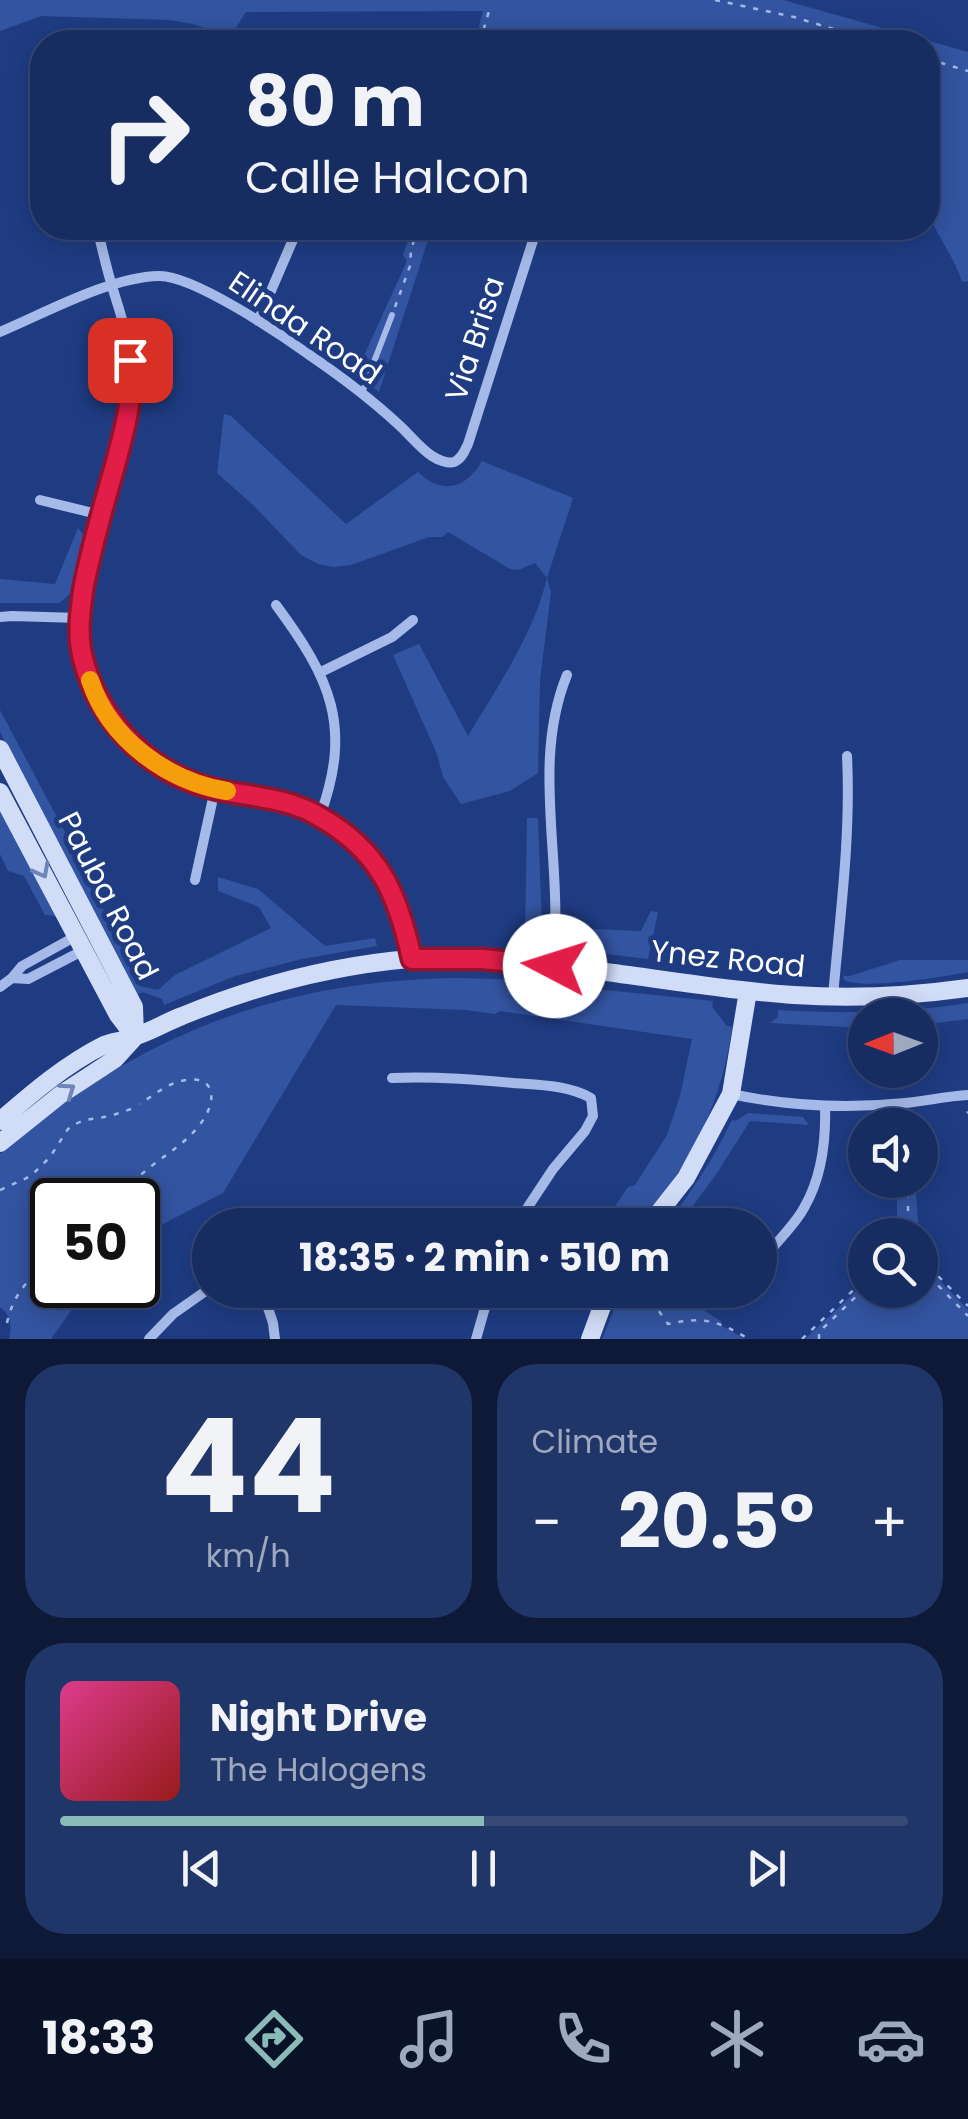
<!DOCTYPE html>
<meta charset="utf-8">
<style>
:root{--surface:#172d62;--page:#203568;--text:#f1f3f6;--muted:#9ea8be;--line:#364977;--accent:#8bbbb9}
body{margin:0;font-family:Poppins,sans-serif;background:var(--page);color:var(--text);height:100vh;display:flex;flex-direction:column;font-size:38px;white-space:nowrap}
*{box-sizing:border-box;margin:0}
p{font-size:32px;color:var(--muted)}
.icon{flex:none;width:55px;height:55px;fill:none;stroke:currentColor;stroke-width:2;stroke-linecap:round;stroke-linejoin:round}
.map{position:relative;height:1339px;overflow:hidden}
.panel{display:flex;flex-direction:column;gap:25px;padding:25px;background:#0d1936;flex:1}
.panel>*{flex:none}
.guide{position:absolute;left:30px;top:30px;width:910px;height:210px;border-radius:40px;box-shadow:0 5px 25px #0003,0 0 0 2px var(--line);background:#172d62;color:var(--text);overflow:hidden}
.needle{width:65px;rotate:269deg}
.buttons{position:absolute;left:848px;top:998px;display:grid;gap:20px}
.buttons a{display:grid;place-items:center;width:90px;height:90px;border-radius:50%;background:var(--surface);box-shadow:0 5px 25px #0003,0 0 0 2px var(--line);font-size:50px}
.speed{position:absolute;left:30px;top:1178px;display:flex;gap:20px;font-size:50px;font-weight:700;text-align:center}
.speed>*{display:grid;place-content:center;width:130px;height:130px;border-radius:50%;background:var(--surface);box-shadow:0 5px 25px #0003,0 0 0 2px var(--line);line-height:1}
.speed .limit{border:5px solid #111;border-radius:15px;background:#fff;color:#111}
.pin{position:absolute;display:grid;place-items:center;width:85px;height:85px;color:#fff;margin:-42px;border-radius:20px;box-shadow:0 5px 15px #0006}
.me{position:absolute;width:110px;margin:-55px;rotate:275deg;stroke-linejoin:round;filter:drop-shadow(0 0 8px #0008)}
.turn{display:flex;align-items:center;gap:35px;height:210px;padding:0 50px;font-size:45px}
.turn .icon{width:130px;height:130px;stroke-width:2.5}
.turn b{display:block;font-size:70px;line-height:85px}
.big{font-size:75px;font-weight:700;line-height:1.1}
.panel .card{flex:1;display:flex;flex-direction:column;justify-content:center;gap:15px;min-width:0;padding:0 35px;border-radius:40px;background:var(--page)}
.panel .dial{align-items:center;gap:0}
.dial b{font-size:130px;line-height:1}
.song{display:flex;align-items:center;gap:30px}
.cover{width:120px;height:120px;border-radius:15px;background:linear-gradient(135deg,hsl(330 70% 55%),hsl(0 70% 35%))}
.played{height:10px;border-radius:5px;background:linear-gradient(90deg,var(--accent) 50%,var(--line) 50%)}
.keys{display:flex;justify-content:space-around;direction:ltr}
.heat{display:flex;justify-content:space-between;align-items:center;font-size:55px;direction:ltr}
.panel .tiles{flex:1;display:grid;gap:25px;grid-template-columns:1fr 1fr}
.card:last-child{grid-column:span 2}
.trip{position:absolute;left:192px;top:1208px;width:585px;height:100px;border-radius:50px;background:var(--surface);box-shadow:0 5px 25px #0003,0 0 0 2px var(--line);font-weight:700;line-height:100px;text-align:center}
.dock{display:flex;height:160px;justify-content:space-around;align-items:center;background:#091227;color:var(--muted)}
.dock .icon{width:70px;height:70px}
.dock .selected{color:var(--accent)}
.dock b{font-size:45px;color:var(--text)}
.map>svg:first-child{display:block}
.green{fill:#3354a1}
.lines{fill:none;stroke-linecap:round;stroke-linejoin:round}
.path{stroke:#a6bae9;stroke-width:2.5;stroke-dasharray:5 8;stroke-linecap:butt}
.lane{stroke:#a6bae9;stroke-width:6}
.street{stroke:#a6bae9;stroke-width:10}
.secondary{stroke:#d1dcf7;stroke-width:18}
.oneway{stroke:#6f84b7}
.route-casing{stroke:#92132f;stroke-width:25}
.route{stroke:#e11d48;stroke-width:18}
.slow{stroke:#f59e0b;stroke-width:18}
.labels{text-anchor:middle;stroke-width:10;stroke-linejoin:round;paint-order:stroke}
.street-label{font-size:30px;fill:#fff;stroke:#1f3c83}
</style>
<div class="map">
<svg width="968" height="1339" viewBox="0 0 968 1339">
<rect width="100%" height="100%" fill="#1f3c83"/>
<path class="green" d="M0 0H783L968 52V281L962 282C954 257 939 238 928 214V42H717L710 40 709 42H475L483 11 246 12 230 37 193 24 169 20 41 16 0 31Z
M412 228H453L449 235 431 231 379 392 356 373 407 261 403 255Z
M224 414 231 416 346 524 418 472C442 495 466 489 482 461L573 498 547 578 551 592 540 680 538 773 510 791 461 804 443 777 437 754 393 655 419 644 468 736C498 685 533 636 547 578L535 563 518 570 510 569 448 532 442 537H429L351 565 333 567 318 564 301 555 254 506 217 473Z
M78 528 84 535 70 594 59 603H0V579L55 584Z
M0 710 75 851 140 986 158 990 175 975 271 928 259 907 218 891V877L258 889 325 946 375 938 377 946 302 959 235 976 164 1005 162 999 143 992 136 995 0 732Z
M0 804 60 916 45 915 24 876 8 871 0 854Z
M527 818H538L542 928 525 940Z
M651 911 658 912 648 959 582 951V947L568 931V928L641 931Z
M900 960H968V972C941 977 866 990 844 980L843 976H850Z
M457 978 497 979 713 1001 712 1007 727 1026 732 1027C726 1076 708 1127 681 1168 668 1188 651 1206 637 1225H598L601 1220 608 1217 628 1187 635 1185 667 1135 680 1096 692 1039 500 1011 495 1014 466 1010 336 1005 223 1193 163 1224 138 1244V1200H52V1285H89L51 1339H9C12 1326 11 1315 0 1307V1154C32 1124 68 1099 105 1076 216 1008 328 980 457 978Z
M968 1003V1019L920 1025V1015H865V1028L770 1023 778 1017V1010C842 1014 905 1013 968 1003Z
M748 1113 803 1117 809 1125 750 1121 717 1173 679 1225H666C692 1191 714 1158 732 1120L736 1121Z
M897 1180H915L919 1235H887L897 1216Z
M920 1260 968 1310V1339H805L865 1283V1290H920Z
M622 1290H670L721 1321V1325L745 1339H602Z"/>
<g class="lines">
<path class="path" d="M715 0 794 17 876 42
M480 42 489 11
M928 59 968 71
M395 307 410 266 411 250 418 228
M967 1113 968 1112
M907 1180 909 1235
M0 1190 31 1176 50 1157 68 1129 75 1124 85 1120 110 1116 134 1108
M112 1200C125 1188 139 1176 154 1164 171 1151 188 1141 201 1123 218 1100 216 1073 181 1081 167 1084 152 1096 140 1104
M920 1258 968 1306
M920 1267 968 1316
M644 1290 668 1324C704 1316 718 1321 749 1339
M7 1323C14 1291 30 1279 52 1257
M802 1339 865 1279
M819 1339V1332L865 1288"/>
<path class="lane" d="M362 393 392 315"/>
<path class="street" d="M97 228C102 247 106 267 112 286 122 320 135 353 132 389 124 488 50 592 94 691 115 740 162 774 212 788 237 795 263 794 287 802 334 819 376 854 397 900 405 919 408 939 412 959
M258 321 298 228
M0 332C45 313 110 277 159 276 192 275 279 333 308 354 339 375 371 399 399 425 410 435 420 448 432 456 438 460 448 464 454 462 462 459 465 450 468 444L537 228
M40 500 101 515
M276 605C330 678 353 726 320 816
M0 617 12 616 79 618
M321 672 392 637 413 620
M195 880 215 789
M555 966C555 943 556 919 555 896 553 822 538 746 567 675
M12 978 28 979 84 950
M0 987 12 978 22 966 78 935
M833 996C840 916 851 836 847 756
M392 1078C433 1076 472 1079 513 1083 539 1085 568 1085 591 1098L593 1116 585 1131 553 1169 516 1225
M731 1094C788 1106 847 1109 905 1103 926 1101 947 1096 968 1095
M771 1250C782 1236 797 1222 805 1206 822 1176 826 1139 825 1106
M262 1290 273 1323 275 1339
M149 1339 173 1314 210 1288
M476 1339 490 1290"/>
<path class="secondary" d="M0 749 134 1007 135 1037
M0 792 118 1015 135 1037
M0 1121C32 1093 66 1064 104 1045 113 1041 124 1041 133 1037 150 1032 166 1022 182 1016 255 986 330 966 409 959 474 954 541 964 606 972 668 980 731 991 794 995 852 999 911 996 968 988
M0 1143 60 1095 115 1059 135 1037
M649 1225 686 1178 731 1094 748 991
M590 1339 608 1290"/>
</g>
<defs><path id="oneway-chevron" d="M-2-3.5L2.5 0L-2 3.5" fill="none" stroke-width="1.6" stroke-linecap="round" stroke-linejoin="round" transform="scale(2.5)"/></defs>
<g class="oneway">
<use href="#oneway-chevron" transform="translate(42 871) rotate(62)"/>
<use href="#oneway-chevron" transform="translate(68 1090) rotate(-35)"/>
</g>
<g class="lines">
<g class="route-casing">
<path id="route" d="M130 360C134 395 126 424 117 458 105 502 91 546 83 591 80 613 77 636 83 659 100 724 151 775 218 790 253 797 289 798 320 817 380 851 398 895 412 959H482L555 966"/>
</g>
<use href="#route" class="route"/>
<path class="slow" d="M90 680C109 739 167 781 227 791"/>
</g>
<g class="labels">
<g class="street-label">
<text transform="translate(305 328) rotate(34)" y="10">Elinda Road</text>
<text transform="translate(475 339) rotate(-72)" y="10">Via Brisa</text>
<text transform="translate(108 896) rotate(63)" y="10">Pauba Road</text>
<text transform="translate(728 959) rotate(6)" y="10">Ynez Road</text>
</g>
</g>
</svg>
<div class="buttons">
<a><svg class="needle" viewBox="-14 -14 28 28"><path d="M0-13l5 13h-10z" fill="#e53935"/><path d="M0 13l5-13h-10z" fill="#9ea8be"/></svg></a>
<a><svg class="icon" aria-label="sound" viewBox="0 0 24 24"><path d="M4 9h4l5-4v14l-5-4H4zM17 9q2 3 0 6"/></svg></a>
<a><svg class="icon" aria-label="search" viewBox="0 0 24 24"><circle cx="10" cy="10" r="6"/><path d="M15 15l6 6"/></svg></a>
</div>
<div class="speed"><div class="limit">50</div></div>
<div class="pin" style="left:130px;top:360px;background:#d93025"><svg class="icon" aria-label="arrive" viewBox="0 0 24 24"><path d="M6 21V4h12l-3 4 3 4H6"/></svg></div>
<svg class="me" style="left:555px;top:966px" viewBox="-20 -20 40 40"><circle r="19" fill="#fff"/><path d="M0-13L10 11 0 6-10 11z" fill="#e11d48"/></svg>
<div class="trip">18:35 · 2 min · 510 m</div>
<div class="guide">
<div class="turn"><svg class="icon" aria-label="right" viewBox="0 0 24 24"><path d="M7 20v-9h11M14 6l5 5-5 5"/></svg><div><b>80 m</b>Calle Halcon</div></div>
</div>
</div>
<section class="panel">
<div class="tiles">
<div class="card dial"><b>44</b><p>km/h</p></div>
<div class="card"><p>Climate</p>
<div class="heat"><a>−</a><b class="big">20.5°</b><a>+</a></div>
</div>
<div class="card">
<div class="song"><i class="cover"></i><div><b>Night Drive</b><p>The Halogens</p></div></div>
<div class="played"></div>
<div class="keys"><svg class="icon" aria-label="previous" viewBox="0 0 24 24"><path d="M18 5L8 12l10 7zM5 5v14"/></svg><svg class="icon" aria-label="pause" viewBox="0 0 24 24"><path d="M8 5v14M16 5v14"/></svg><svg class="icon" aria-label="next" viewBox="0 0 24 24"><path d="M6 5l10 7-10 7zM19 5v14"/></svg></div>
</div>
</div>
</section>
<nav class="dock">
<b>18:33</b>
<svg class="icon selected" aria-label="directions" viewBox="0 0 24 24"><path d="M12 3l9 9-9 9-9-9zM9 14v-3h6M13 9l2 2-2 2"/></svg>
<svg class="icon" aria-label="music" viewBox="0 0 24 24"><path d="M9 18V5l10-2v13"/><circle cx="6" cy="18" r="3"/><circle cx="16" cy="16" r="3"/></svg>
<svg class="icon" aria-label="phone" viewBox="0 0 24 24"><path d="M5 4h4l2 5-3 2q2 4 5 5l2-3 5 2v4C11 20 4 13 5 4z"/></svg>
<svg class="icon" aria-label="climate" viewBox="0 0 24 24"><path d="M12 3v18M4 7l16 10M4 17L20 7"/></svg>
<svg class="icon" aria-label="car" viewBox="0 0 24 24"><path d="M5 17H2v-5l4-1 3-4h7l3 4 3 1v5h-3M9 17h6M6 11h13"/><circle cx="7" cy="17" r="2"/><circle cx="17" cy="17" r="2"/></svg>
</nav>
